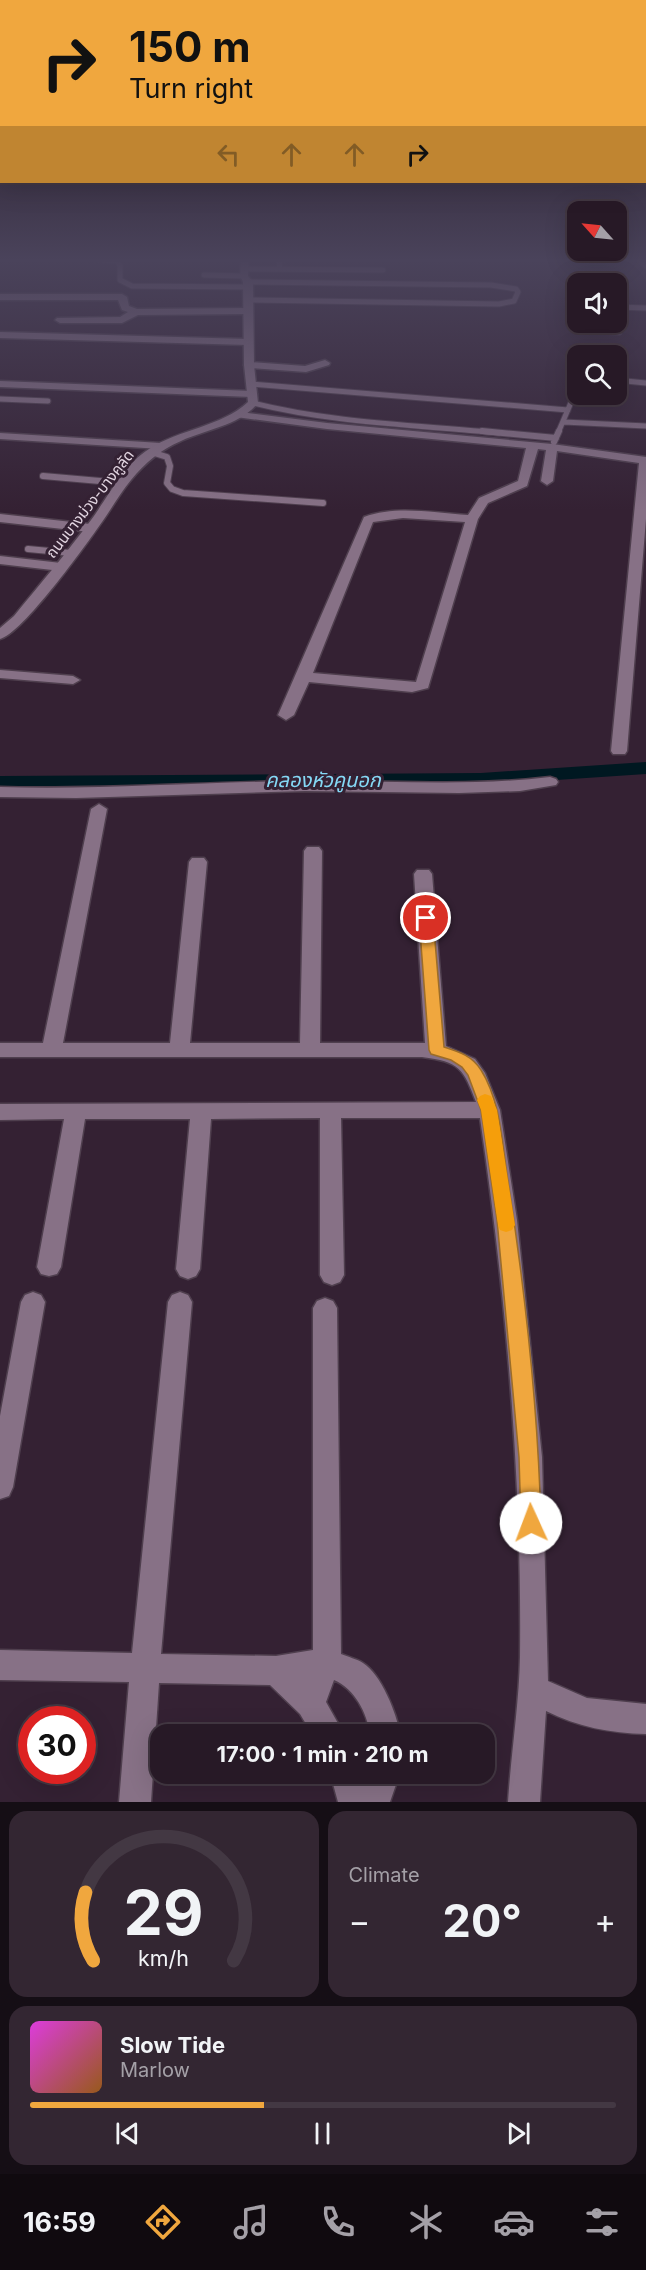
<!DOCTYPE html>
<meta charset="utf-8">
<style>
:root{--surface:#271926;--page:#332632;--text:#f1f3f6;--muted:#a4a0a7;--line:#433843;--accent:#f0a73e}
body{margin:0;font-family:Inter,"Noto Sans Thai",sans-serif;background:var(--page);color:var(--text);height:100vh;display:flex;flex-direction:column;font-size:22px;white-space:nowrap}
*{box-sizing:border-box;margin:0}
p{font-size:20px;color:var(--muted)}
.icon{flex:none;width:33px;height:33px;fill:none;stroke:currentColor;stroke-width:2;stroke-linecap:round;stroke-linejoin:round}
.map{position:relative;height:1802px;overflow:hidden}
.drawer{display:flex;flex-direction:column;gap:9px;padding:9px;background:#150e15;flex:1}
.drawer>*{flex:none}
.guide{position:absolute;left:0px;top:0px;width:646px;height:183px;box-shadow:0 6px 24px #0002,0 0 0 2px var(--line);background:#f0a73e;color:#111;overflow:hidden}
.needle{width:39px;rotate:297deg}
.tools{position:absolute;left:567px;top:201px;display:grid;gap:12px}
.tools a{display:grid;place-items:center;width:60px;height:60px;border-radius:12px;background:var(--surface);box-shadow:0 6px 24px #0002,0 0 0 2px var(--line);font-size:30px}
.speed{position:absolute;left:18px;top:1706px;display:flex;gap:12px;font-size:30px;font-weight:700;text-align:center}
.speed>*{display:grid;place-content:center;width:78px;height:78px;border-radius:50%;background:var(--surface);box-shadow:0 6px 24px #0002,0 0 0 2px var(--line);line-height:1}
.speed .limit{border:9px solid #d22;background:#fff;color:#111}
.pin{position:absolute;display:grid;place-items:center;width:51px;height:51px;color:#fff;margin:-26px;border:3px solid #fff;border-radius:50%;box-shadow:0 2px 6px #0007}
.me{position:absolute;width:66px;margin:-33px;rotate:358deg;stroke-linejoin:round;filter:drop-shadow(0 0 4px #0008)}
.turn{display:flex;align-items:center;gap:21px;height:126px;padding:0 30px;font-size:27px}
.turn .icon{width:78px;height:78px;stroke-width:2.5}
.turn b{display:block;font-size:42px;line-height:51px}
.lanes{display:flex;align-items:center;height:57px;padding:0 30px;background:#0003;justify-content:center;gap:30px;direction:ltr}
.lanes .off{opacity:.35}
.big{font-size:45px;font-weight:700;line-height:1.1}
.drawer .widget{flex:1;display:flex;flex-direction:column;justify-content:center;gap:9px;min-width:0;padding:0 21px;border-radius:18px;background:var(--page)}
.drawer .dial{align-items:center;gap:0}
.dial svg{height:156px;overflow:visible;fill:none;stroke:var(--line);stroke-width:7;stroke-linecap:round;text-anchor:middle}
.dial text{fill:var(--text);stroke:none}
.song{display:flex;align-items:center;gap:18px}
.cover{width:72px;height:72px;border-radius:9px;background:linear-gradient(135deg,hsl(300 70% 55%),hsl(30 70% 35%))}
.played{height:6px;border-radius:3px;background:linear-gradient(90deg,var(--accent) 40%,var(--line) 40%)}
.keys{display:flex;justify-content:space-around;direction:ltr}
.heat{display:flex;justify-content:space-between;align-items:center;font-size:33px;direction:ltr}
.drawer .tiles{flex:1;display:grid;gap:9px;grid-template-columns:1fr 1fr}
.widget:last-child{grid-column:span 2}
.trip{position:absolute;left:150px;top:1724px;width:345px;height:60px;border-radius:18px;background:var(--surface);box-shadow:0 6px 24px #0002,0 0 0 2px var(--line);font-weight:700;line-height:60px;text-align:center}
.dock{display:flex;height:96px;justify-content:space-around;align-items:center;background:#100a0f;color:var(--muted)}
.dock .icon{width:42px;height:42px}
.dock .on{color:var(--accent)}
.dock b{font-size:27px;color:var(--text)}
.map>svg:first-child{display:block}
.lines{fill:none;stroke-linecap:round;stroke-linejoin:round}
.canal{fill:#001821;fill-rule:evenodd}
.lane-far1-casing{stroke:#4f3f4e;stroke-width:7}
.lane-casing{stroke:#4f3f4e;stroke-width:8}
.street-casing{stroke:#4f3f4e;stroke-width:3}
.secondary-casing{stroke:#4f3f4e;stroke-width:3}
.lane-far1{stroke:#877186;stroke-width:5}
.lane{stroke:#877186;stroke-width:6}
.street{fill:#877186;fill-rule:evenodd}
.secondary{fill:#877186;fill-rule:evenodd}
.route{fill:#f0a73e;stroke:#9c6d28;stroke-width:1.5}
.slow{fill:#f59e0b}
.labels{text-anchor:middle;stroke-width:6;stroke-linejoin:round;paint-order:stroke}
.far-street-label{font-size:15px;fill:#e4d7e3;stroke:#342133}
.water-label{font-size:20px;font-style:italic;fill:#85d8f5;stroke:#342133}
</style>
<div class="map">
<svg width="646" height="1802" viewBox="0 0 646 1802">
<rect width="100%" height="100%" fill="#342133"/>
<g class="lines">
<path class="canal" d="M646 762V774L481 785 0 788V776L481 773Z"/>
<g class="lane-far1-casing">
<path id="lane-far1" d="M86 258 117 261 120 265V280L132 286 248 287
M245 269 383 270
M280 269 279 260 286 259
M204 275 244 276
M248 282 491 285 516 289 518 292 514 301 499 304 249 300
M578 307 573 308 571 326 574 330 619 332
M616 307 646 308
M586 356 587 350
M616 380 646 383
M250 384 568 410
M0 399 48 401
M253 403C332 423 417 425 499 433
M564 422 646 426
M558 433 578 386"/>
</g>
<g class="lane-casing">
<path id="lane" d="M482 431 556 438
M554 442 559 431
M151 452 167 457 170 466 167 483 172 489 183 493 323 503
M43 476 123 483
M28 549 71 553"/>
</g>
<g class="street-casing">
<path id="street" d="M638 258H646V268L643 267Z
M0 294H122L127 297 129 306 137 309 248 308 253 311 248 314 138 315 122 323H60L55 320 57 318 120 317 128 312 122 310 118 300H0Z
M0 332 248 339 253 342 248 345 0 338Z
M325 360 330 363 329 365 306 372 249 368 244 365 249 362 305 366Z
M0 381 252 391 257 394 252 397 0 387Z
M240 412 327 423 552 444 646 457V519L627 751 625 754H613L611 751 639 463 557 451 553 481 547 485 541 481 546 450 538 449 527 486 488 503 478 519 428 688 412 692 309 682 294 715 286 720 278 715 364 517C396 505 434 513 468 515L479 498 518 481 526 448 327 429 236 417V413ZM403 518 465 522 416 682 313 673 373 522Z
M0 433 161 443 167 446 161 449 0 439Z
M0 514 90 524 96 528 90 532 0 522Z
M0 556 61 563 68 567 61 571 0 564Z
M0 670 73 676 80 680 73 684 0 678Z
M550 777 556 779 558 782 556 785 520 791 459 793 305 791 76 798 0 797V787C100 790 200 782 300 781 384 780 467 787 550 777Z
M99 804 107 809 63 1043H170L189 862 192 858H204L207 862 190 1043H300L304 851 307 847H319L322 851 320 1043H425L414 874 417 870H429L432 874 446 1046 475 1059 485 1073 500 1110 517 1220 542 1457 548 1681 587 1698 646 1704V1734C610 1733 578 1727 546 1711L540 1802H508C511 1754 519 1705 520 1657 522 1477 506 1296 480 1118H341L344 1275 340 1282 332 1285 324 1282 320 1275V1118L211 1119 200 1269 196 1276 188 1279 180 1276 176 1269 190 1119H85L61 1267 57 1274 49 1276 41 1274 37 1267 64 1119 0 1120V1104L476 1102C463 1068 460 1062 422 1057H0V1043H43L91 809Z
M33 1292 41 1295 45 1302 13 1487 9 1496 0 1499V1416L21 1302 25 1295Z
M180 1292 188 1295 192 1302 161 1654 276 1656 313 1650V1308L317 1301 325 1298 333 1301 337 1308 341 1654C348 1657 357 1659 363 1663 381 1674 397 1714 400 1734H370C367 1713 355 1689 334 1680L326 1702 344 1734H312L300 1714 270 1685 159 1683 151 1802H119L129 1682 0 1680V1650L132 1653 168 1302 172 1295Z
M330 1773H360L365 1786 370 1773H400L390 1802H338Z"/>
</g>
<g class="secondary-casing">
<path id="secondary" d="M241 258H249L248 276 253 282 254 365 258 403C239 426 207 429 181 441 160 450 145 463 131 480 120 493 112 508 102 522 86 545 22 634 0 639V628L14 616C41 583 69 550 94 516 110 493 125 464 149 449 179 429 221 427 248 402L244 365 243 282 240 276Z"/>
</g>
<use href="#lane-far1" class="lane-far1"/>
<use href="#lane" class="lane"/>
<use href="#street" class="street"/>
<use href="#secondary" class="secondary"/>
</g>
<linearGradient id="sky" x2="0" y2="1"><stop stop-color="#1d121c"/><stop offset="0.51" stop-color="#4a435b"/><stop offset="1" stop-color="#4a435b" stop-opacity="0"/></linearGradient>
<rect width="646" height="510" fill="url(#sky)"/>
<path class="route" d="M426 913 433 918 444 1047C460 1052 472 1056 481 1070 500 1100 502 1141 507 1175 525 1289 538 1409 541 1523L538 1530 531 1533 524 1530 521 1523 519 1457 497 1220 481 1110 468 1075 462 1067 451 1060 431 1054 429 1050 419 918Z"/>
<path class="slow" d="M485 1094 491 1096 497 1110 515 1225 512 1230 506 1232 500 1230 498 1225 481 1110 477 1100 480 1096Z"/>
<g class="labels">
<g class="far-street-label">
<text transform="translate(90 504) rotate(-52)" y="5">ถนนบางม่วง-บางคูลัด</text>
</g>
<g class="water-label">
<text x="323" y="787">คลองหัวคูนอก</text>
</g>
</g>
</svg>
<div class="tools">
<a><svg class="needle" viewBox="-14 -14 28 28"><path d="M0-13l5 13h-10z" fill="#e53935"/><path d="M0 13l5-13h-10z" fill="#a4a0a7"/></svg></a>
<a><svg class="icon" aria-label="sound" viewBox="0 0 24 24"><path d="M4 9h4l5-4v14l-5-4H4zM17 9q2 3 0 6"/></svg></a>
<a><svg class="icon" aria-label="search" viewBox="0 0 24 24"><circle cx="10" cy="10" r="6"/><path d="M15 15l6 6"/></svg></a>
</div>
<div class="speed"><div class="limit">30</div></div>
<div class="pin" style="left:426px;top:918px;background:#d93025"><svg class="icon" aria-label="arrive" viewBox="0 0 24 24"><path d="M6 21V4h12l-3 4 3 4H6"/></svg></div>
<svg class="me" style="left:531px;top:1523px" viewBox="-20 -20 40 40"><circle r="19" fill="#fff"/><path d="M0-13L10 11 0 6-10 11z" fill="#f0a73e"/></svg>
<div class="trip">17:00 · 1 min · 210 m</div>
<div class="guide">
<div class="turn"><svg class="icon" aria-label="right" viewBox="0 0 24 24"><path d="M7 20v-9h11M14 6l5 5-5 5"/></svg><div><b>150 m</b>Turn right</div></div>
<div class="lanes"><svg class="icon off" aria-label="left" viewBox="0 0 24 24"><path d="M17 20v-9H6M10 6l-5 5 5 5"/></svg><svg class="icon off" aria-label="ahead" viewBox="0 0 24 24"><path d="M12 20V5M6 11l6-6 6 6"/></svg><svg class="icon off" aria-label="ahead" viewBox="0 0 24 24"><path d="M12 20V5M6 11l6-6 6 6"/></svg><svg class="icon" aria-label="right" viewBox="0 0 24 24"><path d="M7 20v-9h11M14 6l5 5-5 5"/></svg></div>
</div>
</div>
<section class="drawer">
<div class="tiles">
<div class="widget dial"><svg viewBox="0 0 100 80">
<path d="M14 69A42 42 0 1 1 86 69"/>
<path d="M14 69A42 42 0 0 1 10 34" stroke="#f0a73e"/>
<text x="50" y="56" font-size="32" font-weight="700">29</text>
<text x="50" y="72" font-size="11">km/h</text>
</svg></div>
<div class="widget"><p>Climate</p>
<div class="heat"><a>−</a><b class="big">20°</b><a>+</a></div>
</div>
<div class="widget">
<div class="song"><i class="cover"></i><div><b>Slow Tide</b><p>Marlow</p></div></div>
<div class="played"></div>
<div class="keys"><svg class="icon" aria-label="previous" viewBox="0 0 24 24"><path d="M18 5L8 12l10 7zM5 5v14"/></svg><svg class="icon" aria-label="pause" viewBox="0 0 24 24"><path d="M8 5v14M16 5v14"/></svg><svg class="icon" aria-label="next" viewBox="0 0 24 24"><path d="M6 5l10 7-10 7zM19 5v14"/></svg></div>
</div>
</div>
</section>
<nav class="dock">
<b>16:59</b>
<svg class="icon on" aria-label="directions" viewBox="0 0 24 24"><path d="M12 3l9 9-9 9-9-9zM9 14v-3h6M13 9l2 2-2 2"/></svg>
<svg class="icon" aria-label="music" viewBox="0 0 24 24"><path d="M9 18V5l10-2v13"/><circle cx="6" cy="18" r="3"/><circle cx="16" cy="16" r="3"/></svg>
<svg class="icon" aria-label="phone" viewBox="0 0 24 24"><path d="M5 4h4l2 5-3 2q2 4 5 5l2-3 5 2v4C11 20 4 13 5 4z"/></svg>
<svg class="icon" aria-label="climate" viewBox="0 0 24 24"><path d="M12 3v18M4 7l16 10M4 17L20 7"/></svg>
<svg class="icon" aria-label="car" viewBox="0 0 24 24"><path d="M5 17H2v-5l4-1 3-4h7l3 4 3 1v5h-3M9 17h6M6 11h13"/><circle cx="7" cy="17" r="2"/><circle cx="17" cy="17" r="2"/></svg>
<svg class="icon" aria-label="filters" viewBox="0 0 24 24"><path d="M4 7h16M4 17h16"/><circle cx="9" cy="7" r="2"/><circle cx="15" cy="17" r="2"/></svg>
</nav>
